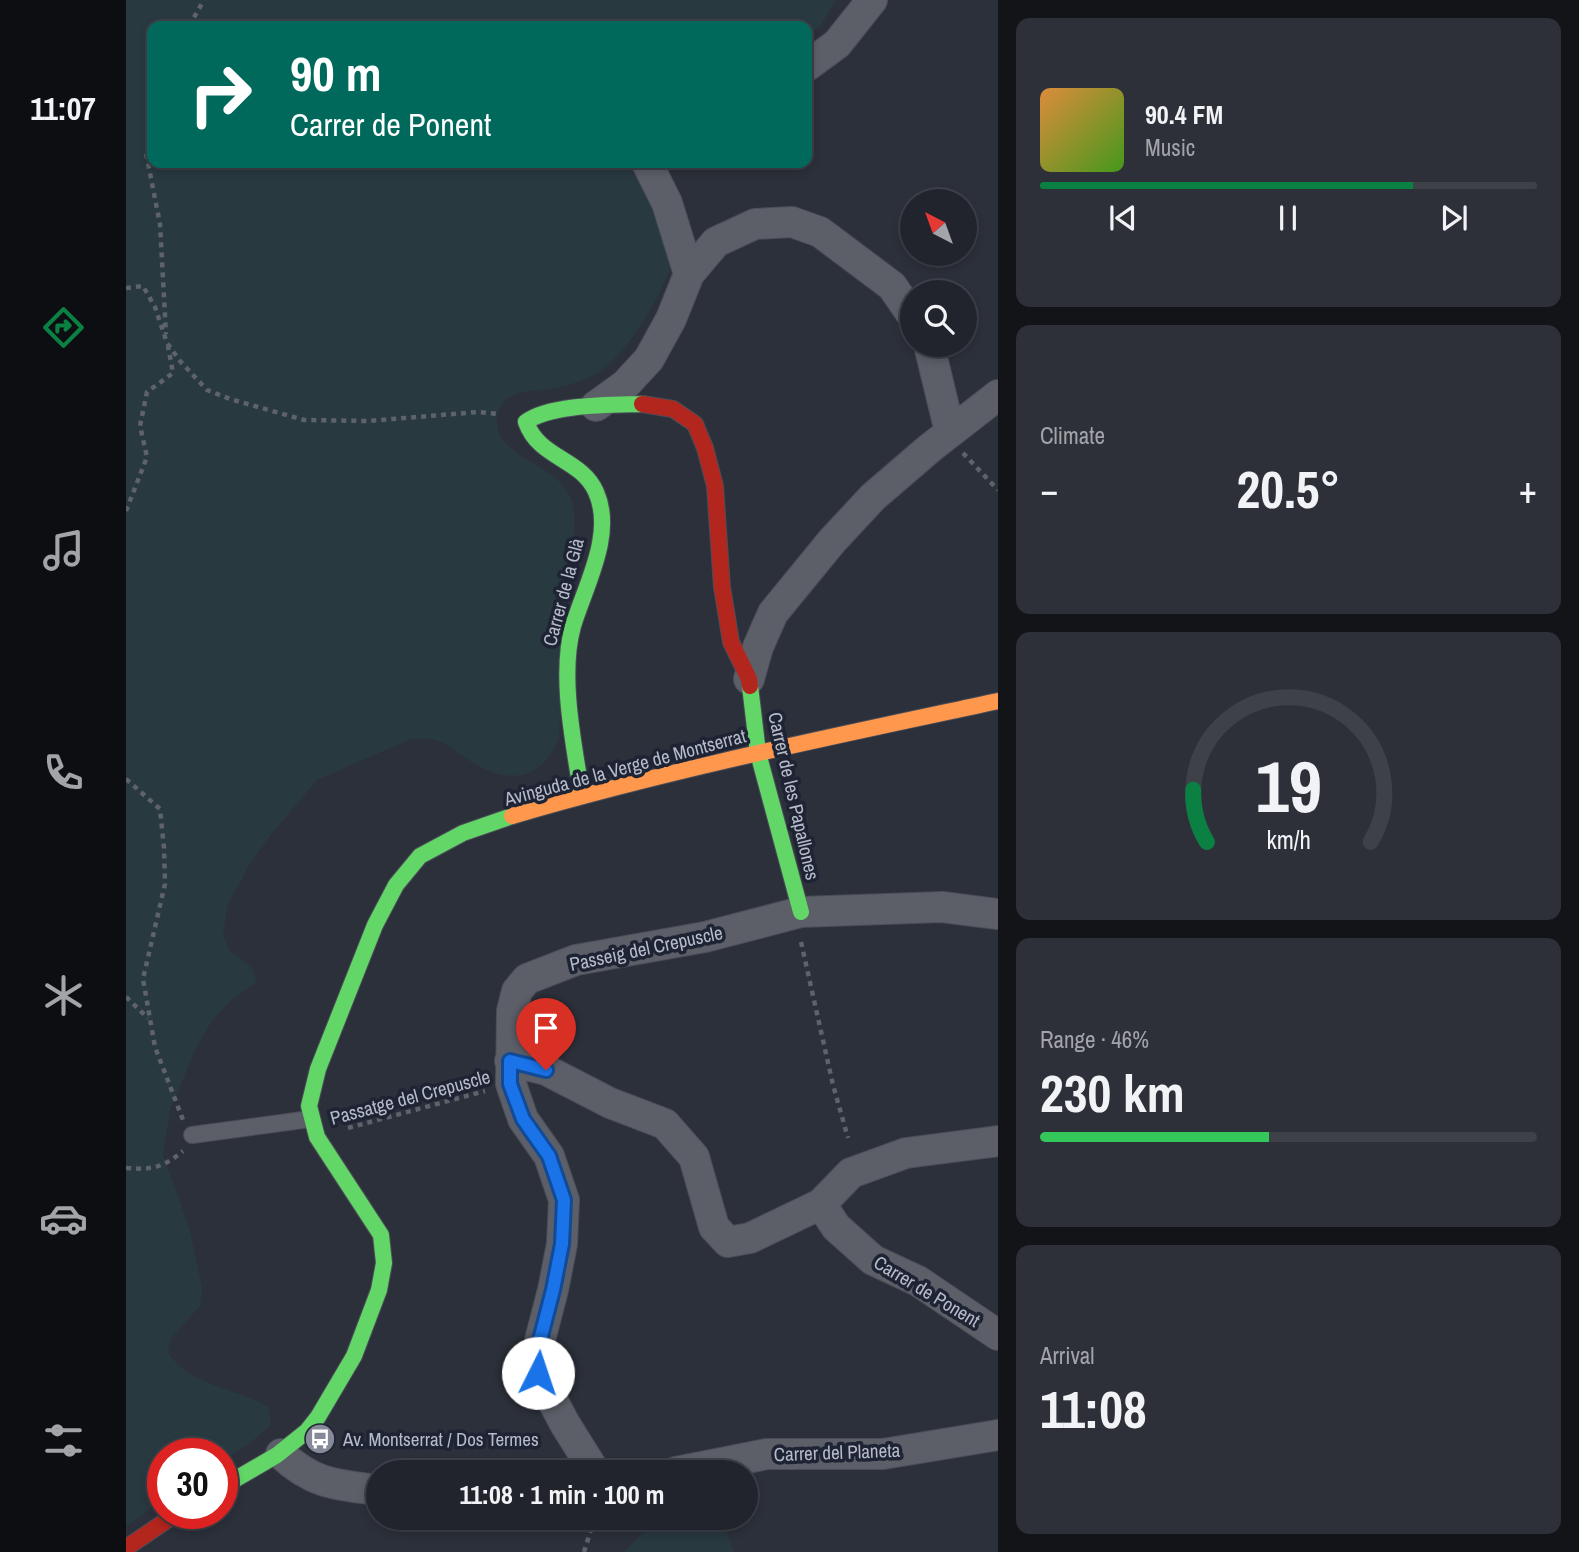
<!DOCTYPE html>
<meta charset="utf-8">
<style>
:root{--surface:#21242c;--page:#2d3038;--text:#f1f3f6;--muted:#a2a4a9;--line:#3e4148;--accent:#0b8043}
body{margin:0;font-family:"Archivo Narrow",sans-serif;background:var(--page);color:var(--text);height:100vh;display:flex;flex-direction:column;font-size:26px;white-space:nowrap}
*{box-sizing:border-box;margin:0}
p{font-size:23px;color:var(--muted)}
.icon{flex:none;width:38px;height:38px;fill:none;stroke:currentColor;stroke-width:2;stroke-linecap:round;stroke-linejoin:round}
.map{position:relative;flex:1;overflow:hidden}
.drawer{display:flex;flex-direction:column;gap:18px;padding:18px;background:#121418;width:581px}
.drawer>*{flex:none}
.guide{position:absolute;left:21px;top:21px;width:665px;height:147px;border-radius:14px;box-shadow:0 4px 10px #0003,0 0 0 2px var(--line);background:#00695c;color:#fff;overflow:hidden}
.needle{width:46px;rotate:319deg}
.controls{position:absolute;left:774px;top:189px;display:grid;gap:14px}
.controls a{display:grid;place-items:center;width:77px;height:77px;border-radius:50%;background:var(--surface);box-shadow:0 4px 10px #0003,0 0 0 2px var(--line);font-size:35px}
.speed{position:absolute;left:21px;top:1438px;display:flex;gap:14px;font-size:35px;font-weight:700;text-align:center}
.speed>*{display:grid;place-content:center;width:91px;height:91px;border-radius:50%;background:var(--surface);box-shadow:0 4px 10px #0003,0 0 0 2px var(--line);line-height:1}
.speed .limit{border:10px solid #d22;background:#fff;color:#111}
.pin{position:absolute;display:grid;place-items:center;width:60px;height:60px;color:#fff;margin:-72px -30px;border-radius:50% 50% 50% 0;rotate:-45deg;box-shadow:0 0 7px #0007}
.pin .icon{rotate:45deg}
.me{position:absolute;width:77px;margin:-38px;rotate:4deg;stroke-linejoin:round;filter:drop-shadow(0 0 5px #0008)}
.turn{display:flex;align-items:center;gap:24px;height:147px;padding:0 28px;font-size:32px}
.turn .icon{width:91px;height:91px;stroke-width:2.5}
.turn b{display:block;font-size:49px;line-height:60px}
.big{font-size:52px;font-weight:800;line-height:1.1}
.drawer .tile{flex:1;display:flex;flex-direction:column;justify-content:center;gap:10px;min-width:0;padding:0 24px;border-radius:14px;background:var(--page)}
.drawer .dial{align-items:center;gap:0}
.dial svg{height:182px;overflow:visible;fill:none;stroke:var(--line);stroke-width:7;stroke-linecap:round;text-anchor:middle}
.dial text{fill:var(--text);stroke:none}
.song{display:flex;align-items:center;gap:21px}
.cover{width:84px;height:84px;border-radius:10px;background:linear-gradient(135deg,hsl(30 70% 55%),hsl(100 70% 35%))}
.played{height:7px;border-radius:4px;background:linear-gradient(90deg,var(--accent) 75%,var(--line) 75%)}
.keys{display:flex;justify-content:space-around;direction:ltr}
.heat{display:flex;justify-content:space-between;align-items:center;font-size:38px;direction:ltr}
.charge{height:10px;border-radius:5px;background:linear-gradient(90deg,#34c759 46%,var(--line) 0)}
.trip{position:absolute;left:240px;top:1460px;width:392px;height:70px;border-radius:35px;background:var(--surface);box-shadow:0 4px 10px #0003,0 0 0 2px var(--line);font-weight:800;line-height:70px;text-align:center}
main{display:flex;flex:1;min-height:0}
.dock{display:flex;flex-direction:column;width:126px;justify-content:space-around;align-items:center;background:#0d0e12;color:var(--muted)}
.dock .icon{width:49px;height:49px}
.dock .selected{color:var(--accent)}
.dock b{font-size:32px;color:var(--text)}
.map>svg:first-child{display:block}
.green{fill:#293940}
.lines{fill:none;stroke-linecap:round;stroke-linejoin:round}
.lane-casing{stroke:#4a4d57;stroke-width:18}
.street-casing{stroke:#4a4d57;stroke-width:32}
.fast-casing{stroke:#4a4d57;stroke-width:18}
.slow-casing{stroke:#4a4d57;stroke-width:18}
.jam-casing{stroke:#4a4d57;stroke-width:18}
.path{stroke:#5e626a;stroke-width:4.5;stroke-dasharray:5 5;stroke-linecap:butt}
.lane{stroke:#5c5f68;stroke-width:16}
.street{stroke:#5c5f68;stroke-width:30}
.fast{stroke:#63d668;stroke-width:16}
.slow{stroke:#ff974d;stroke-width:16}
.jam{stroke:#b3261e;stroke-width:16}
.route-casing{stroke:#114b97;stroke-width:18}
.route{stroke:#1a73e8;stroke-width:12}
.labels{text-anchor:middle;stroke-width:7;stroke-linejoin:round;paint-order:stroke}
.street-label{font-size:19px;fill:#b6bbca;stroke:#1f2435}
.poi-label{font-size:19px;fill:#b6bbca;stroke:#1f2435;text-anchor:start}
</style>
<main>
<nav class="dock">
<b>11:07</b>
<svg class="icon selected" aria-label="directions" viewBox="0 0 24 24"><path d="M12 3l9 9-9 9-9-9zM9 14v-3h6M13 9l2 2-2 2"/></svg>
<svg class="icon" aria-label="music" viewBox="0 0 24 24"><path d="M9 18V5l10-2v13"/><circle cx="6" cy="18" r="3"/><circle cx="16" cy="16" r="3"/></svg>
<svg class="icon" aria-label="phone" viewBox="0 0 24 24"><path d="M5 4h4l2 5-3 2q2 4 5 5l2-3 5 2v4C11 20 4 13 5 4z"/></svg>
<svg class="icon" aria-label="climate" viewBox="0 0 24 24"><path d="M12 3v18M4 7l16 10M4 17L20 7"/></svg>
<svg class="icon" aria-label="car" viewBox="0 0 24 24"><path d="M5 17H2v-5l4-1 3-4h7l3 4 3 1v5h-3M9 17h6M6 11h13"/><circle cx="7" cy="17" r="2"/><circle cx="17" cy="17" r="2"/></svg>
<svg class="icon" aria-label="filters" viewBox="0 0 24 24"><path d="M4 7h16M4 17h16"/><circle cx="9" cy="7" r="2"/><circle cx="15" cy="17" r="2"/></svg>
</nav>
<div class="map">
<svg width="872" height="1552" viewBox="0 0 872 1552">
<rect width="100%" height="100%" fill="#2c303a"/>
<path class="green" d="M0 0H710L695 25 681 37V26H26V163H504L549 251C543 285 501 356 470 374 458 380 444 385 430 388 410 392 379 387 372 413 363 447 408 461 427 476 434 481 443 493 446 501 453 523 442 576 440 601 437 647 435 693 433 739 415 779 386 785 349 764 336 757 326 745 312 741 303 738 294 739 285 739L191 780 143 837 124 864 102 904 97 935 103 950 126 968 131 982 105 1000 86 1021 70 1048 44 1110 37 1155 64 1230 76 1289 74 1306 45 1338 42 1352C64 1388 110 1386 143 1408L145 1425 124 1443 96 1461V1454H37V1499L0 1527Z
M534 1517H595L608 1552H498Z"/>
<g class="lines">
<g class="lane-casing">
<path id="lane" d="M66 1135 184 1119"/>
</g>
<g class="street-casing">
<path id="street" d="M681 66 711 44 746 0
M521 163 541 203 563 274
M803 345 824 432
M470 406 499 385 523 359 545 319 563 274 590 242 629 224 666 222 694 232 766 286 786 315
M623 679 632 647 647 613 706 541 747 497 804 448 872 395
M384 1061 420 1070 484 1103 539 1124 568 1157 588 1227 602 1242 624 1238 695 1204 725 1173 780 1153 872 1141
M695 1204 710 1227 747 1260 792 1281 872 1335
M155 1454C187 1484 210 1485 252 1490
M469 1472 439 1424 412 1373 414 1340 427 1290 436 1244 438 1200 423 1156 397 1119 385 1084 386 1011 391 991 401 979 450 960 579 937 675 912 816 907 872 914
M550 1472 641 1454H757L872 1435"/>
</g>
<g class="fast-casing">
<path id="fast" d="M624 686 632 753 675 912
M456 796C448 745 433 676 447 626 459 586 489 534 470 492 455 458 413 459 400 422 424 404 485 405 516 404
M96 1487 151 1455 181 1431 192 1417 228 1356 253 1290 258 1263 255 1235 191 1137 183 1106 192 1069 249 925 270 885 294 856 337 833 386 816"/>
</g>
<g class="slow-casing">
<path id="slow" d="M386 816C546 769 709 736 872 701"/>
</g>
<g class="jam-casing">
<path id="jam" d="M516 404 547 409 569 424 579 448 589 486 596 587 605 642 623 679 624 686
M0 1548 50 1514"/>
</g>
<path class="path" d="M63 26 78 0
M26 146 20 153 34 224 40 334
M0 288 17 286 29 307 41 343 54 361 81 390 104 399 178 420 242 421 352 412 372 414
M837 453 872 490
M0 511 21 457 14 426 21 392 47 373 42 346
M0 779 34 809 38 848 39 884 17 979 29 1047 57 1120
M675 942 707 1085 722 1138
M0 997 22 1018
M222 1128 359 1091
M0 1168C25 1170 37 1168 57 1151
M458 1552 469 1517"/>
<use href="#lane" class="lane"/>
<use href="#street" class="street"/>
<use href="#fast" class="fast"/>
<use href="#slow" class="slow"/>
<use href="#jam" class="jam"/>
</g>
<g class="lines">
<g class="route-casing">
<path id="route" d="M412 1373 414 1340 427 1290 436 1244 438 1200 423 1156 397 1119 384 1084V1061L420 1070"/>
</g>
<use href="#route" class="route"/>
</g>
<defs>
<g id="bus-disc" transform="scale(1.575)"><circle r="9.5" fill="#868a98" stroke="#1f2435"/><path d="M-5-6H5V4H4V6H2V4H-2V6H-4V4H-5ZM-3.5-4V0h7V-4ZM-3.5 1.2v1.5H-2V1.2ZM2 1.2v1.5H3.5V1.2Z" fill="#fff"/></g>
</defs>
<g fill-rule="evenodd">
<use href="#bus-disc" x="194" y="1439"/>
</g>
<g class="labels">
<g class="street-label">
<text transform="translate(437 592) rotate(-75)" y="7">Carrer de la Glà</text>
<text transform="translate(499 767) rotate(-15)" y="7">Avinguda de la Verge de Montserrat</text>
<text transform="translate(668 796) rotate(77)" y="7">Carrer de les Papallones</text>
<text transform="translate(520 948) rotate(-12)" y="7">Passeig del Crepuscle</text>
<text transform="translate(284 1097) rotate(-15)" y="7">Passatge del Crepuscle</text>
<text transform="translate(801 1291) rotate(31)" y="7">Carrer de Ponent</text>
<text transform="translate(711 1452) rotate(-2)" y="7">Carrer del Planeta</text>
</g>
<g class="poi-label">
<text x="217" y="1446">Av. Montserrat / Dos Termes</text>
</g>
</g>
</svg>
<div class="controls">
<a><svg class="needle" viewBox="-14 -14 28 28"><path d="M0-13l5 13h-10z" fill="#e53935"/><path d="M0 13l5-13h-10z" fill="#a2a4a9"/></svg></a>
<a><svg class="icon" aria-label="search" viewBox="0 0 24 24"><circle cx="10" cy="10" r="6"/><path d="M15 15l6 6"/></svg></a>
</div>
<div class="speed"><div class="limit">30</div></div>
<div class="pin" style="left:420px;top:1070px;background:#d93025"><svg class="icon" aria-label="arrive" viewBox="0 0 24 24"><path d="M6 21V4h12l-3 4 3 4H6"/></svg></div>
<svg class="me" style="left:412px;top:1373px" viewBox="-20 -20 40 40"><circle r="19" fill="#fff"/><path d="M0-13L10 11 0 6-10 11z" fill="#1a73e8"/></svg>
<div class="trip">11:08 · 1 min · 100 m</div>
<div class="guide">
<div class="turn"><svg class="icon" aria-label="right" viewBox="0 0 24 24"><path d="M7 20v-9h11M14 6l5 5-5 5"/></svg><div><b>90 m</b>Carrer de Ponent</div></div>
</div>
</div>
<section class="drawer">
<div class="tile">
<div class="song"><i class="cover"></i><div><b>90.4 FM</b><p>Music</p></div></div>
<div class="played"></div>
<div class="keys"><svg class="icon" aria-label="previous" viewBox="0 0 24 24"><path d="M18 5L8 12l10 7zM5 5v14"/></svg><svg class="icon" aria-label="pause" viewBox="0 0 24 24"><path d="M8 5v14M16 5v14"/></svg><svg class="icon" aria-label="next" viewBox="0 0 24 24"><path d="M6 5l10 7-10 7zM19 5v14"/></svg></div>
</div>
<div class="tile"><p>Climate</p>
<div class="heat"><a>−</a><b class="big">20.5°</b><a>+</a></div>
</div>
<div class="tile dial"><svg viewBox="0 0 100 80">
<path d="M14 69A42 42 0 1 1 86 69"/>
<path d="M14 69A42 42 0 0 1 8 46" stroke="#0b8043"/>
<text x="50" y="56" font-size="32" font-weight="700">19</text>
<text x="50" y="72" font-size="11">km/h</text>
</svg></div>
<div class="tile"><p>Range · 46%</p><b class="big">230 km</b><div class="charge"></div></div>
<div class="tile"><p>Arrival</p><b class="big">11:08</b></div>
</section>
</main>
